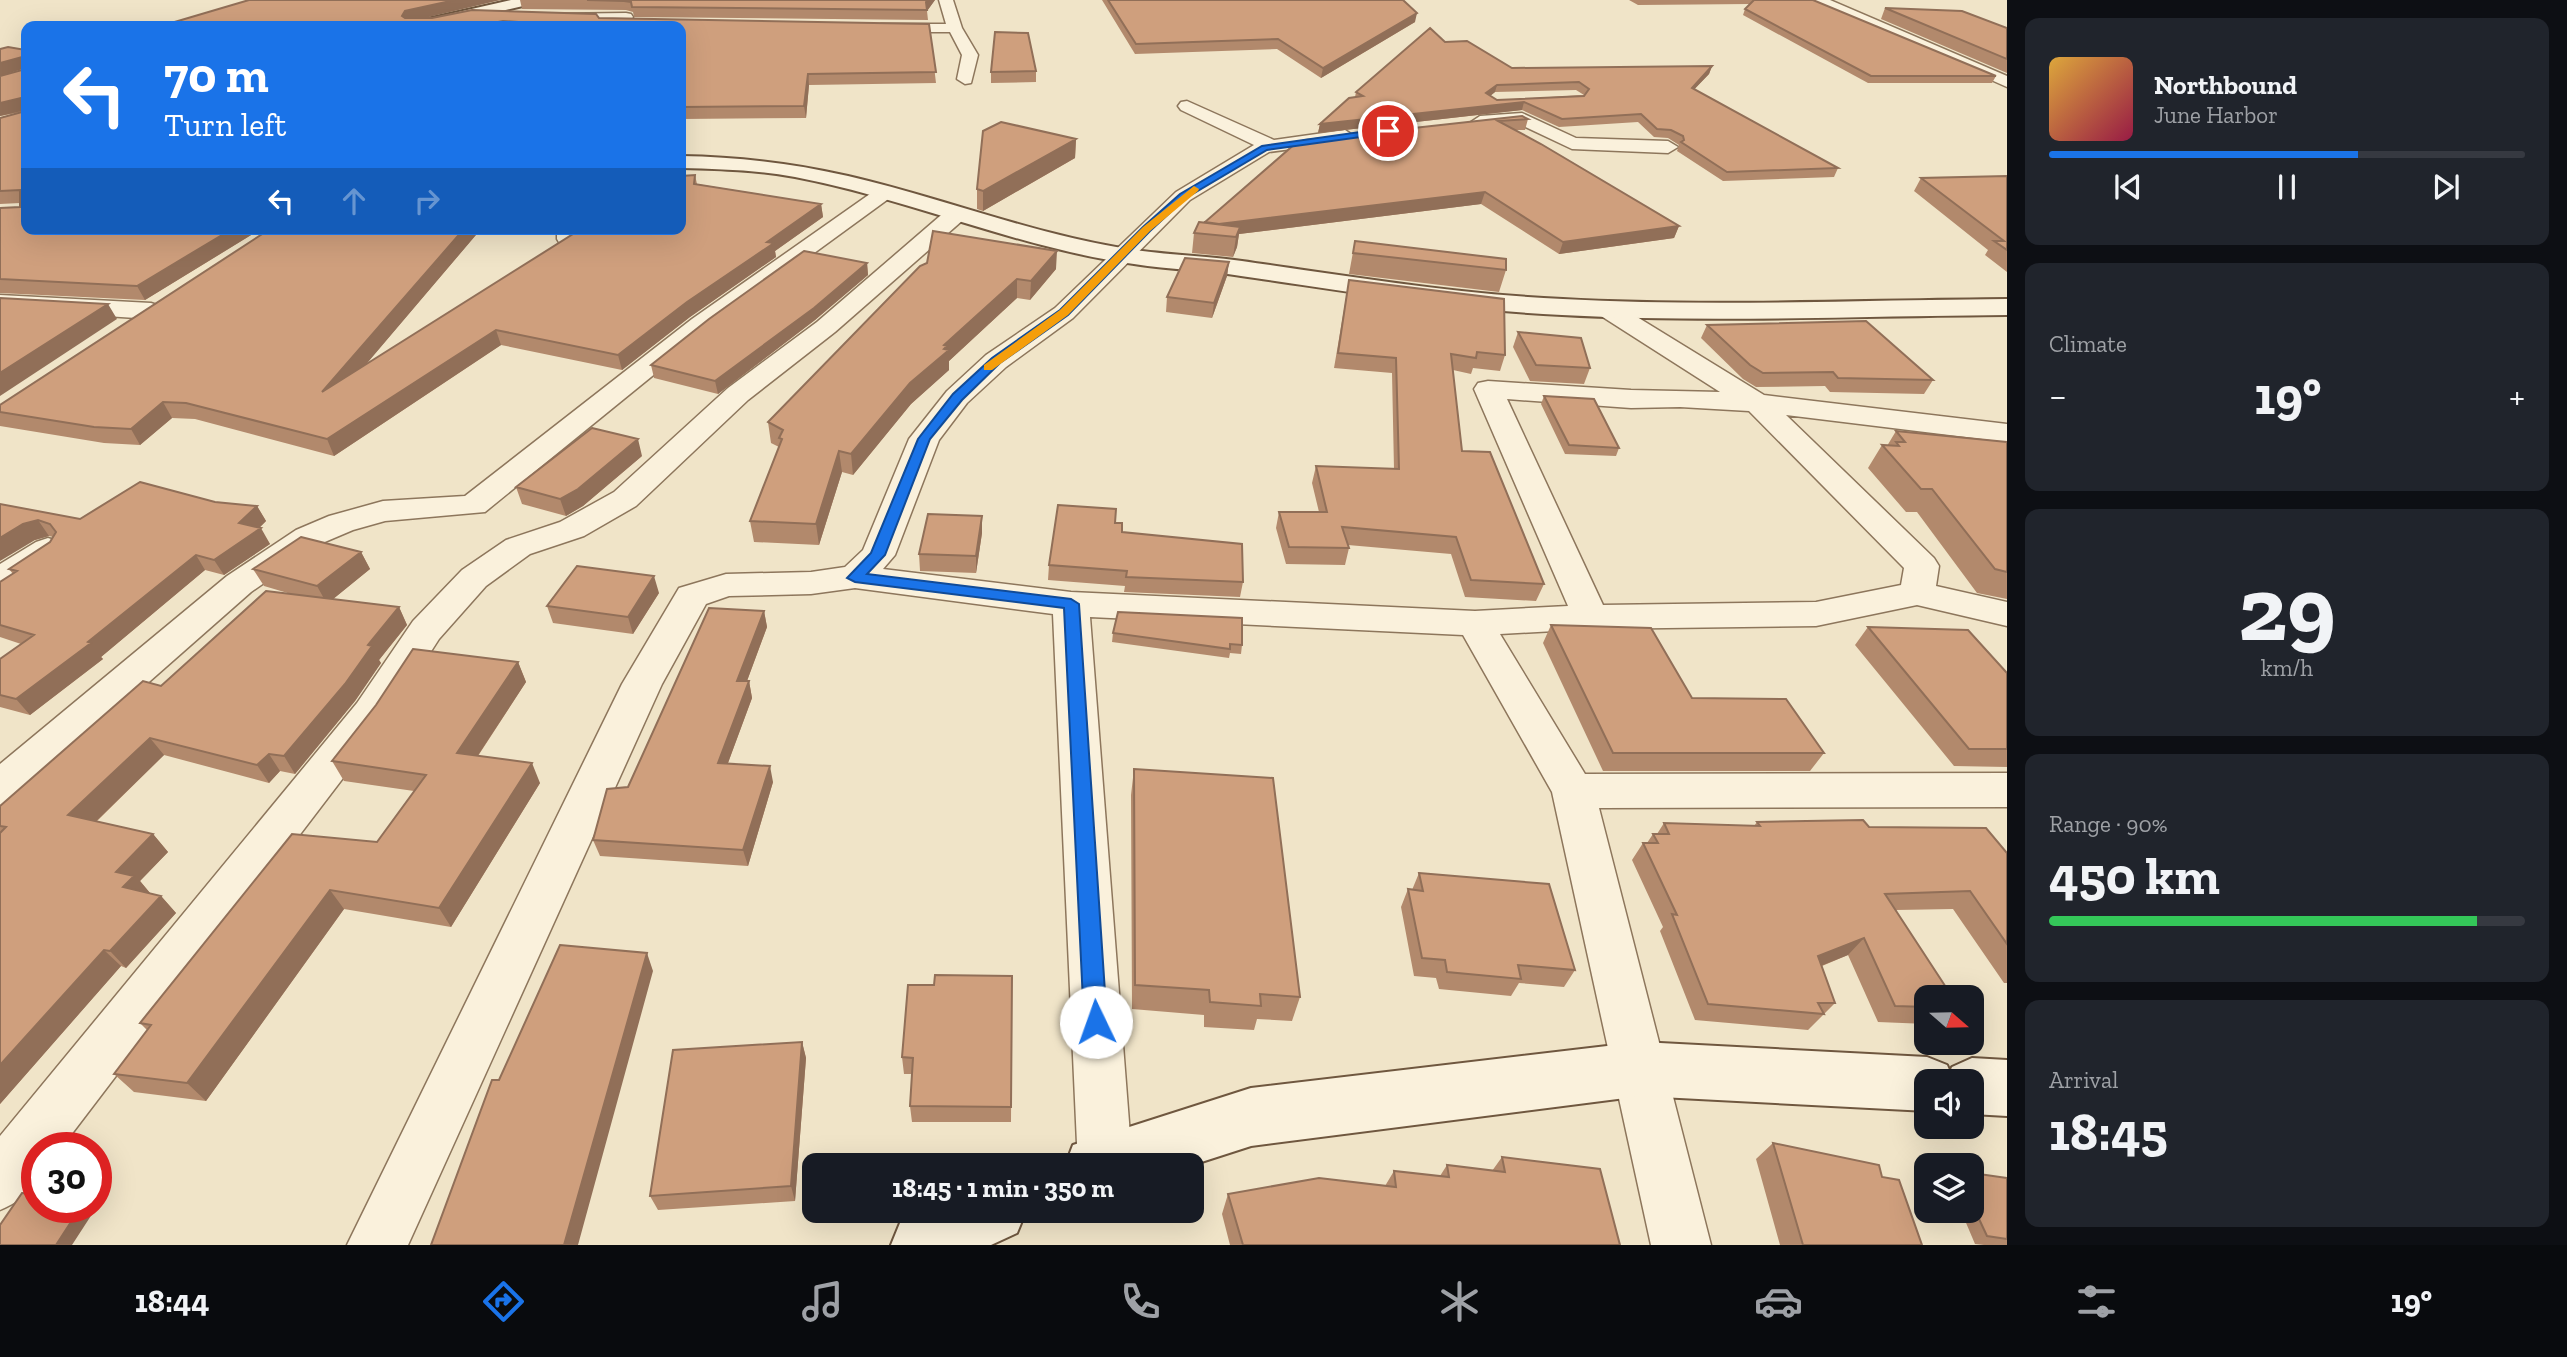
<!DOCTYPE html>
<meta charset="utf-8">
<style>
:root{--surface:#171b24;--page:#20242c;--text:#f1f3f6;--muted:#9ea1a6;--line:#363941;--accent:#1a73e8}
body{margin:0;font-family:"Zilla Slab",serif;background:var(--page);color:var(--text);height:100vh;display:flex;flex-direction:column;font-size:26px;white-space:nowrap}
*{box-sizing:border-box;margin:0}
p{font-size:23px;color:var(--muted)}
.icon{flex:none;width:38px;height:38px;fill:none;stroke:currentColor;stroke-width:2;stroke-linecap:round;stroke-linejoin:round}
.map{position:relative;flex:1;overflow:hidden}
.details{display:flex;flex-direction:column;gap:18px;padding:18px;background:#0d0f14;width:560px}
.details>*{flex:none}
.banner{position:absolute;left:21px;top:21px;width:665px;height:214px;border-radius:14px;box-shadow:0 7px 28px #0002;background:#1a73e8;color:#fff;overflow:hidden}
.needle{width:46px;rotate:110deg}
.tools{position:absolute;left:1914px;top:985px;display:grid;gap:14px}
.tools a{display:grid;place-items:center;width:70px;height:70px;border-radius:14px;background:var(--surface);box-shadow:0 7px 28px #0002;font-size:35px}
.speed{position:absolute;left:21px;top:1132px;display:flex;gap:14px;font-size:35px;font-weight:700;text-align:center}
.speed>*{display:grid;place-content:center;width:91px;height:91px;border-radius:50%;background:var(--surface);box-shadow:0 7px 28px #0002;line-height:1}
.speed .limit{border:10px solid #d22;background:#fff;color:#111}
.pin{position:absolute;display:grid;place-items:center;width:60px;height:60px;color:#fff;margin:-30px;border:4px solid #fff;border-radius:50%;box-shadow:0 2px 7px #0007}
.me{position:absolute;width:77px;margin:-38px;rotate:357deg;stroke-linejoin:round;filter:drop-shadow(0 0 5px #0008)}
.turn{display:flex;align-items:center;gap:24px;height:147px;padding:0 28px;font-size:32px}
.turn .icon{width:91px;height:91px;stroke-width:2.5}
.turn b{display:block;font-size:49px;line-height:60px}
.lanes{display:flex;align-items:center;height:66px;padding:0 28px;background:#0003;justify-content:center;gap:35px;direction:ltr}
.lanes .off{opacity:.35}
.big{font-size:52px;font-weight:800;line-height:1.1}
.details .tile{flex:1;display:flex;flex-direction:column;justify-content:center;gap:10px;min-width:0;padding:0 24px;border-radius:14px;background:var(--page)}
.details .dial{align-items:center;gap:0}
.dial b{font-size:91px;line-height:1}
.song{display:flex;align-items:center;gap:21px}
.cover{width:84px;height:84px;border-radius:10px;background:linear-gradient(135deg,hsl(40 70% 55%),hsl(340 70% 35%))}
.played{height:7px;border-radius:4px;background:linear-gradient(90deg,var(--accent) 65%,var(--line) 65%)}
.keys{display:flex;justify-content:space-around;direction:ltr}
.heat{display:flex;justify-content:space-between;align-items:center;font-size:38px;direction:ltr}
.charge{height:10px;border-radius:5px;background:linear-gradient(90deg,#34c759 90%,var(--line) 0)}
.trip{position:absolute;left:802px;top:1153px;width:402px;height:70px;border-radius:14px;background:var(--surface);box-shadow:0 7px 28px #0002;font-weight:800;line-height:70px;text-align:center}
.tab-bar{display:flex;height:112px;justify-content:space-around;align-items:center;background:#090b0e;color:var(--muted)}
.tab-bar .icon{width:49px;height:49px}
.tab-bar .on{color:var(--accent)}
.tab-bar b{font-size:32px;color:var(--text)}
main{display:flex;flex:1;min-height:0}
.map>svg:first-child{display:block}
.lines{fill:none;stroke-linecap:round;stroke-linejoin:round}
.street-casing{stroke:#8d765c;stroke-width:3}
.secondary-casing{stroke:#6f573f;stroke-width:4}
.street{fill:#faf1dc;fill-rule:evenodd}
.secondary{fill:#faf1dc;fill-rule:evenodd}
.wall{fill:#b2896c;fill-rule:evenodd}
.shaded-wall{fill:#916f58}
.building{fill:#cf9f7d;stroke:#916f58;stroke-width:2;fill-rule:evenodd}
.route{fill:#1a73e8;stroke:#114b97;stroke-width:2}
.slow{fill:#f59e0b}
</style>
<main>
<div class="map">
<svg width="2007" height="1245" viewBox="0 0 2007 1245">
<rect width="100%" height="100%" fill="#f0e4c8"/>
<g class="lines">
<g class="street-casing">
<path id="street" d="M939 0H953L962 28 978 55 971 83 965 84 957 79 962 55 950 32H881L874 28 881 24H946Z
M1811 0H1830L2007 76V87Z
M626 13 631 14 633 17 631 20 550 22 543 18 550 14Z
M1187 101 1274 140 1345 130 1354 136 1345 142 1269 152 1190 200 1073 318 1006 367 967 403 939 440 895 555 883 569 1071 592 1475 611 1568 606 1474 389 1478 383 1488 381 1631 390 1720 392 1598 314 1594 309 1598 304 1607 301 1616 304 1764 395 2007 424V442L1786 415 1934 558 1939 566 1936 586 2007 602V626L1917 605 1816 626 1591 629 1500 634 1585 774 2007 773V807L1599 808 1711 1245H1651L1552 792 1463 635 1090 617 1132 1161 1130 1166H1078L1053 614 855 588 811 594 729 596 706 604 662 684 408 1245H347L622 684 679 588 726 574 811 572 845 567 863 550 909 439 947 391 986 355 1055 308 1176 192 1254 145 1181 110 1178 106 1181 102ZM1507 399 1631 408 1680 407 1749 411 1904 568 1901 585 1816 602 1603 605Z
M1522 113 1576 138 1668 141 1678 147 1668 153 1572 149 1519 124 1480 128 1471 122 1480 116Z
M884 187 891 189 894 193 891 197 710 329 485 512 385 521 353 530 320 544 251 592 15 800 0 805V764L227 576 296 530 329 516 383 501 465 496 692 319 877 189Z
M955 208 963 210 966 215 963 220 835 332 748 400 636 506 584 536 530 554 486 586 439 639 385 723 61 1148H37C37 1183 34 1195 0 1210V1136L357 703 413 621 462 570 506 540 560 522 614 492 728 388 817 322 947 210Z
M557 229H579V239L576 244H560L557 239Z
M0 295 151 303 160 306 164 311 160 316 151 319 0 309Z
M48 538 60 542 65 549 60 556 12 588 0 591V564L36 542Z"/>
</g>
<g class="secondary-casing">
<path id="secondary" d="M511 0H538L536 3 435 26H408L410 23Z
M681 156C738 157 792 163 848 176 944 198 1037 236 1134 250 1170 255 1206 256 1242 261 1348 276 1455 294 1563 299 1710 307 1859 300 2007 299V315C1859 316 1710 323 1562 315 1454 310 1348 291 1241 276 1206 270 1170 270 1134 264 1018 248 910 199 795 177 757 170 719 169 681 168Z
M1641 1042 1927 1057 1947 1065 1950 1072 1952 1067 1972 1058 2007 1060V1116L1972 1114V1082H1927V1111L1641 1096 1251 1146 1189 1166H1065L1073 1145 1251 1088Z
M926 1211H1026L1017 1233 991 1245H891L900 1223Z"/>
</g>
<use href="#street" class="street"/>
<use href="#secondary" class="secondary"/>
</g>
<path class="wall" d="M249 0H500L421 18H432L472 10 596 14 599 18 929 24 936 83 809 85 806 118 681 119V26H161Z
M520 0H935L927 11 928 20 634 17 633 12 626 10 522 9Z
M1102 0H1403L1415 22 1321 78 1277 49 1135 54Z
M1629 0H1813L1996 76 1992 83H1868L1743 15 1745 9 1750 4 1638 5Z
M1885 8 2007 28V73L1881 19Z
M1445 42 1512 68 1712 66 1709 74 1694 89 1838 168 1834 177 1723 181 1677 151 1679 145 1668 138 1654 137 1638 122 1559 127 1522 110 1318 133 1320 124 1355 97 1356 92ZM1576 90 1584 95 1497 100 1490 96 1495 92Z
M22 70 26 229H261L145 300 0 293V208L20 207V203L0 204V118L22 112 0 116V76Z
M1036 71V82L991 83V72Z
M1522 116 1528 119 1525 130H1516L1679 226 1674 238 1559 254 1481 204 1239 234 1237 247 1233 257 1192 253 1194 233 1296 143Z
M1076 139 1075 158 983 211 977 209V189Z
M695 175 697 184 821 204 823 217 775 251 776 257 690 317 622 370 501 345 334 456 195 419 172 418 140 445 104 443 0 426V405L270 229H481L366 364Z
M2007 176V272L1985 255 1988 250 1914 191 1921 178Z
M1355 241 1506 270 1499 292 1349 274Z
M1229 262 1227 276 1212 318 1166 312 1167 297Z
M867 263 868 275 815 320 718 394 654 378 651 365Z
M927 263 1056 269 1030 300 1017 298 949 361V370L911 404 853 475 842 472 819 545 754 542 750 521 779 447 771 443 768 422Z
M1349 280 1505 355 1500 371 1473 368 1471 374 1453 370 1462 451 1544 584 1536 601 1465 597 1451 554 1348 545 1349 548 1345 565 1286 564 1276 528 1279 512H1319L1312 483 1316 466 1394 469 1392 373 1334 368Z
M1707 325 1933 380 1924 394 1830 392 1825 386 1756 387 1743 379 1701 338Z
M1518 332 1590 368 1584 384 1530 381 1513 347Z
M1544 396 1619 448 1616 456 1565 454 1541 404Z
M1896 431 2007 442V599L1977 593 1917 512H1906L1868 468 1882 445 1887 446Z
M642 456 583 506 566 516 522 504 516 487Z
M215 502 257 506 266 521 259 528 270 544 224 575 205 570 101 657 103 659 30 715 0 707V659L21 644 0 637V582L13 574 9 569 50 542 53 537 49 536 35 540 0 504 80 519Z
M982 516V533L976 573 920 571 919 554Z
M1115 523 1122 532 1243 582 1240 597 1124 592 1125 586 1048 580 1049 565Z
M361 552 370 569 333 599 399 607 407 625 379 660 381 663 355 701 295 774 280 771 269 783 164 755 96 822 153 834 168 852 140 881 150 893H149L161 896 176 913 126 968 121 966 0 1104V806L161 686 291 594 264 586 253 569Z
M659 593 633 634 553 623 547 606Z
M764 611 767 627 747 681H749L752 698 728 763 773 782 748 866 600 856 593 840 628 787Z
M1551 625 1692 698 1824 753 1810 771H1603L1543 643Z
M1868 627 2007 673V767L1954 766 1855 645Z
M1113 633 1242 645 1241 654 1230 653 1229 658 1112 642Z
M518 662 526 682 478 756 540 783 451 927 344 909 206 1101 134 1092 114 1074 147 1030 140 1023 377 842 414 791 344 781 332 761Z
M1134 769 1300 997 1292 1021 1257 1019 1254 1030 1204 1027V1015L1132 1009 1131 795Z
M1757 822 1869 827 2007 853V983H2004L1953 909 1896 910 1927 998V1024L1878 1022 1848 955 1822 966 1835 1003 1808 1030 1695 1020 1660 931 1663 927 1632 860 1643 843H1647L1653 834H1657L1664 823 1754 826Z
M1419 873 1575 970 1564 987 1519 983 1511 996 1439 989 1436 978 1414 976 1401 907 1408 889 1412 890Z
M1012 976 1011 1122H912L910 1106 912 1074H904L902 1057 934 985Z
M802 1042 806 1058 795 1201 658 1210 650 1196Z
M1773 1143 1882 1177 1922 1245H1780L1756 1159Z
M1502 1157 1620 1245H1230L1222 1214 1228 1194 1385 1186 1394 1171 1440 1176 1447 1165 1492 1171Z
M1972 1173 2007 1178V1245H1984L1975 1244 1961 1211H1972Z"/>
<path class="shaded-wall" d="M455 0H500L408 22 402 16 405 11Z
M928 0H935L927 11 926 2Z
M1417 13 1415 22 1321 78 1323 68Z
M503 21 505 26H478Z
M22 57 26 68 0 76V63Z
M1712 66 1709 74 1689 95 1692 88Z
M808 74 809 85 806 118 804 106Z
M1497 85 1495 92 1484 101 1486 93Z
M21 98 26 110 0 116V103Z
M1524 102 1522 110 1318 133 1320 124Z
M1076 139 1075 158 983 211V191Z
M1485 192 1481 204 1239 234 1237 247 1233 257 1236 237 1200 226Z
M821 204 823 217 775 251 776 257 690 317 622 370 618 355 767 242Z
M1679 226 1674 238 1559 254 1563 242Z
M232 229H261L145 300 137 286Z
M464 229H481L329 408 322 392Z
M1057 251 1056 269 1030 300 1031 281Z
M1229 262 1227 276 1212 318 1214 303Z
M867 263 868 275 815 320 718 394 715 381Z
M1017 279V298L949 361V370L911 404 853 475 851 454 910 383 944 345Z
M108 304 117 319 0 396V373Z
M496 330 501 345 334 456 327 439Z
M163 402 172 418 140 445 131 429Z
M638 439 642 456 583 506 566 516 560 499Z
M839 451 842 472 819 545 816 524Z
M257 506 266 521 253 534 261 528 270 544 224 575 214 560 239 523Z
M982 516V533L976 573V556Z
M38 520 49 536 35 540 0 561V538L23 524Z
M361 552 370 569 327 604 317 586Z
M196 555 205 570 101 657 103 659 30 715 16 699Z
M654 576 659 593 633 634 628 617Z
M399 607 407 625 379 660 381 663 355 701 295 774 284 756 368 645Z
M764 611 767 627 741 697 737 681Z
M518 662 526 682 467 772 457 753Z
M749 681 752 698 722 779 718 763Z
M150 738 164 755 84 833 68 815Z
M269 754 280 771 269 783 257 765Z
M532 763 540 783 451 927 439 908Z
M770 766 773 782 748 866 743 850Z
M153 834 168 852 140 881 150 893 139 905 123 887 116 872Z
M330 890 344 909 206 1101 187 1083Z
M161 896 176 913 126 968 110 951Z
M1864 938 1848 955 1803 973 1818 956Z
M104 950 121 966 0 1104V1065Z
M647 953 653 971 578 1245H564Z
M802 1042 806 1058 795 1201 791 1186Z
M80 1208H96L72 1245H56Z"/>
<path class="building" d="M249 0H455L405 11 402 16 405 18H432L472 10 596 14 599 18 929 24 936 72 808 74 804 106 681 107V26H575L503 21 478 26H161Z
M587 0H928L926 2 927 10 632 7 631 2 624 1Z
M1108 0H1403L1417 13 1323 68 1278 39 1136 44Z
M1754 0H1813L1996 76H1871L1745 9Z
M1885 8 1962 11 2007 28V59Z
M1430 28 1445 42 1467 41 1512 68 1712 66 1692 88 1838 168 1727 172 1681 142 1684 140 1683 136 1671 130 1657 129 1641 114 1562 119 1524 102 1320 124 1349 98 1363 96 1356 92ZM1579 82 1589 89 1584 96 1497 100 1486 93 1497 85Z
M995 32 1028 33 1036 71 991 72Z
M8 47 26 50V229H232L137 286 0 279V208L20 207V190L0 191V118L22 112 21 98 0 103V76L22 70V57L0 63V49Z
M1522 116 1528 119 1498 121 1541 144 1679 226 1563 242 1485 192 1219 224 1205 222 1296 143 1305 140Z
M1001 122 1076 139 983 191 977 189 983 131Z
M695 175 694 184 821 204 767 242 774 243 687 302 618 355 496 330 327 439 186 403 163 402 131 429 94 427 0 412V405L270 229H464L322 392 581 229H681V176Z
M2007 176V250L1994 241H2004L1921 178Z
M1199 222 1240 227 1236 237 1194 233Z
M933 231 1057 251 1031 281 1017 279 944 345 947 346 944 349 949 350 910 383 851 454 839 451 816 524 750 521 782 439 779 438 783 430 768 422 920 266 927 263Z
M1355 241 1506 259V270L1353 253Z
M804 251 867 263 814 308 715 381 651 365 709 319Z
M1185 258 1229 262 1214 303 1167 297Z
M1349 280 1504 299 1505 355 1477 352 1476 358 1451 354 1462 451 1490 452 1544 584 1471 580 1456 537 1342 527 1349 548 1289 547 1279 512H1327L1316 466 1399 469 1396 358 1338 353Z
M0 298 108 304 0 373Z
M1866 321 1933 380 1838 378 1833 372 1763 373 1750 365 1707 325Z
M1518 332 1581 338 1590 368 1536 365Z
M1544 396 1594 399 1619 448 1569 445Z
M592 428 638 439 578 489 560 499 516 487Z
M1896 431 2007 442V572L1995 569 1932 489H1921L1882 445 1899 446 1896 442H1905Z
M140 482 215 502 257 506 239 523 261 528 214 560 196 555 88 642 91 643 16 699 0 695V659L34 635 0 625V582L17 571 9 569 50 542 56 532 50 524 38 520 23 524 0 538V504L80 519Z
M1058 505 1116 509 1115 523H1122V532L1242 544 1243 582 1126 577 1127 571 1049 565Z
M928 514 982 516 976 556 919 554Z
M301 537 361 552 317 586 253 569Z
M577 566 654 576 628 617 547 606Z
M266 591 399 607 368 645 372 646 345 684 284 756 269 754 257 765 150 738 68 815 153 834 116 872 134 876 123 887 161 896 110 951 104 950 0 1065V833L6 827 0 826V806L143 681 161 686Z
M709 608 764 611 737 681H749L718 763 770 766 743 850 593 840 607 789 628 787Z
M1118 612 1242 618V645L1230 644V649L1113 633Z
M1551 625 1651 628 1692 698 1786 699 1824 753H1613Z
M1868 627 1968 630 2007 673V749H1969Z
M413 649 518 662 457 753 532 763 439 908 330 890 187 1083 114 1074 151 1025 140 1023 292 834 377 842 426 775 332 761 376 705Z
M1134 769 1273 778 1300 997 1260 994 1261 1006 1210 1002 1209 990 1135 985Z
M1863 820 1869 827 1986 828 2007 853V944L1970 891 1885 894 1953 998H1927V1007L1895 1006 1864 938 1818 956 1835 1003H1818L1824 1014 1708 1004 1672 914 1677 915 1643 843H1658L1653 834H1669L1664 823 1760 826 1757 822Z
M1419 873 1549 884 1575 970 1518 965 1521 979 1447 972 1445 960 1422 958 1408 889 1423 891Z
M560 945 647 953 564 1245H431L492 1080H499Z
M935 975 1012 976 1011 1107 910 1106 913 1058 902 1057 908 985H934Z
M802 1042 791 1186 650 1196 673 1050Z
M1773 1143 1879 1165 1882 1177 1899 1180 1922 1245H1803Z
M1502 1157 1600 1169 1620 1245H1243L1228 1194 1319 1178 1396 1187 1394 1171 1449 1177 1447 1165 1505 1172Z
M1972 1173 2007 1178V1239L1987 1236 1972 1204Z
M22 1193 37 1194V1208H80L56 1245H0V1225Z"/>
<path class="route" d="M1388 128 1390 133 1267 150 1186 198 1150 231 1068 315 1000 363 962 400 930 439 885 555 867 574 1071 599 1079 604 1107 1022 1103 1029 1096 1032 1088 1029 1084 1022 1064 608 855 582 847 578 871 553 918 439 953 394 992 358 1060 310 1143 227 1180 194 1262 146Z"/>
<path class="slow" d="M1194 186 1199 189 1198 191 1150 231 1068 315 992 370H984V365L1060 310 1143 227Z"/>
</svg>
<div class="tools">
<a><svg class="needle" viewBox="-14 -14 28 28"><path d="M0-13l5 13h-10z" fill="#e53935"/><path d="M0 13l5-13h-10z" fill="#9ea1a6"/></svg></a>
<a><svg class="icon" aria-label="sound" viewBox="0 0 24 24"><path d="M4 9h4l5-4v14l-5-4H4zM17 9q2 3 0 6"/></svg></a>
<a><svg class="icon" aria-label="layers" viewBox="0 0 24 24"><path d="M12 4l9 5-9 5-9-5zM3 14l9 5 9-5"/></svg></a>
</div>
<div class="speed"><div class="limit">30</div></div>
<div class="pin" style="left:1388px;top:131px;background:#d93025"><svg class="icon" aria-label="arrive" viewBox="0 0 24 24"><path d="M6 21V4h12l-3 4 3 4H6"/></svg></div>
<svg class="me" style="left:1096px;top:1022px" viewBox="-20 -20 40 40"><circle r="19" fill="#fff"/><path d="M0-13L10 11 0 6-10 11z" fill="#1a73e8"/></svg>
<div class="trip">18:45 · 1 min · 350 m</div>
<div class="banner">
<div class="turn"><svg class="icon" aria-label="left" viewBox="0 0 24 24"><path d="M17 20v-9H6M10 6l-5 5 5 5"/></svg><div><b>70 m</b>Turn left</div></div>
<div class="lanes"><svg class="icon" aria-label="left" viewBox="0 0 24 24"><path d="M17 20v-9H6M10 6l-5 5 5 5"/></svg><svg class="icon off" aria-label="ahead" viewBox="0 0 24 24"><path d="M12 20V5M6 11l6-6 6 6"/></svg><svg class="icon off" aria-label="right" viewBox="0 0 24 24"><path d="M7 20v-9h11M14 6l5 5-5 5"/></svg></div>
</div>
</div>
<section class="details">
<div class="tile">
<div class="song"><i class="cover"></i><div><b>Northbound</b><p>June Harbor</p></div></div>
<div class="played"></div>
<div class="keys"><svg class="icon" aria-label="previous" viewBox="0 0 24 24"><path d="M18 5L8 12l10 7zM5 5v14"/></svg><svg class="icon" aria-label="pause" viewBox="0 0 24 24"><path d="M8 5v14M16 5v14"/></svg><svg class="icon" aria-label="next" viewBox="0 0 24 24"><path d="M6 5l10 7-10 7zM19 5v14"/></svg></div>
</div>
<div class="tile"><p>Climate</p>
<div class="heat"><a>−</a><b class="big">19°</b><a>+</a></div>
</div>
<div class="tile dial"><b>29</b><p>km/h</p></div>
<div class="tile"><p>Range · 90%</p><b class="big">450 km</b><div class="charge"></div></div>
<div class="tile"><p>Arrival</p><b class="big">18:45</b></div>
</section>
</main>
<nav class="tab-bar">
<b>18:44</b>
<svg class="icon on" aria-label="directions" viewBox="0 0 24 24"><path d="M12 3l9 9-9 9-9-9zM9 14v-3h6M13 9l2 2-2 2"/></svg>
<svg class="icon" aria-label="music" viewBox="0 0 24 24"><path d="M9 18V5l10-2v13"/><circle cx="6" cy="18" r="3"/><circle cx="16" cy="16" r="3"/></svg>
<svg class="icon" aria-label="phone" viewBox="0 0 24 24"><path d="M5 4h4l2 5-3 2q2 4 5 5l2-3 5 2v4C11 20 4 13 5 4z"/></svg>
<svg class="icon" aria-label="climate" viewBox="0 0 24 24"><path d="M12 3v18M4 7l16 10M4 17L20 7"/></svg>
<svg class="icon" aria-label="car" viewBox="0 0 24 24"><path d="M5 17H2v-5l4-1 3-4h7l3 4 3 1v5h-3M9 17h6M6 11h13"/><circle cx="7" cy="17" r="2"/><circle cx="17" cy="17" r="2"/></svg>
<svg class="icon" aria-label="filters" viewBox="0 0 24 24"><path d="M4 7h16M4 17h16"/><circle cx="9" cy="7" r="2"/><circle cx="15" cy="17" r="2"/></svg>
<b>19°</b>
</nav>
